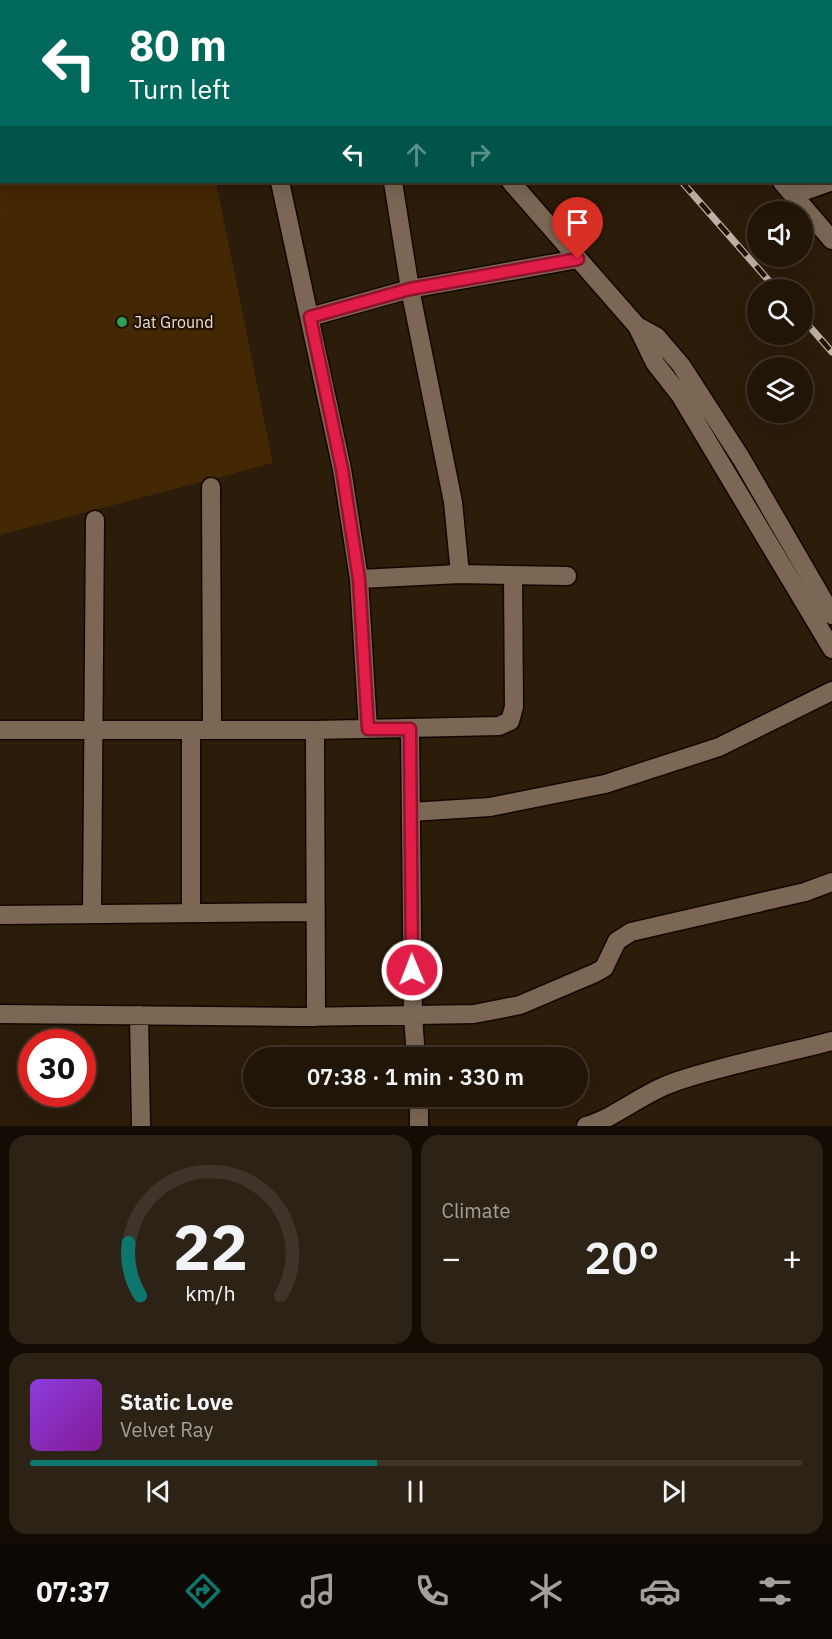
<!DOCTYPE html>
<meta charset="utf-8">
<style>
:root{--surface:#211508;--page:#2d2216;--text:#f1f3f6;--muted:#a29f9c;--line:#3e3429;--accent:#0f766e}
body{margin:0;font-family:"IBM Plex Sans",sans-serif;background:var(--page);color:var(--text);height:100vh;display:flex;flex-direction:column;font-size:22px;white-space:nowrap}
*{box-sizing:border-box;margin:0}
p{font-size:20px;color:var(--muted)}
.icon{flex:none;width:33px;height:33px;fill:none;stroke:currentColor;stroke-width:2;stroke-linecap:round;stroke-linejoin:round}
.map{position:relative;height:1126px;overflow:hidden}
.panel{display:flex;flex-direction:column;gap:9px;padding:9px;background:#120c04;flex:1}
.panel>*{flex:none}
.banner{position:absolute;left:0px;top:0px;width:832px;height:183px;box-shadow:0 6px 24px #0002,0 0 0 2px var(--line);background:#00695c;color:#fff;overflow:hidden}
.buttons{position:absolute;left:747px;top:201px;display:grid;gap:12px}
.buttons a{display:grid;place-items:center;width:66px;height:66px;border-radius:50%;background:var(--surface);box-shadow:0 6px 24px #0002,0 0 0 2px var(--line);font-size:30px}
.speed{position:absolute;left:18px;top:1029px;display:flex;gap:12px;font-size:30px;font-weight:700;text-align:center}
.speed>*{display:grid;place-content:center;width:78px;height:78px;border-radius:50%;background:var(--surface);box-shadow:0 6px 24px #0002,0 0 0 2px var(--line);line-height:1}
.speed .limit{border:9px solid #d22;background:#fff;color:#111}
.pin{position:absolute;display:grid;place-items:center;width:51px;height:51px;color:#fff;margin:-62px -26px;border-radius:50% 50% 50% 0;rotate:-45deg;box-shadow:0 0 6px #0007}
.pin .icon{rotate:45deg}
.me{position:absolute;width:66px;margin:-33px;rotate:359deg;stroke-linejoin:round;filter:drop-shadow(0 0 4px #0008)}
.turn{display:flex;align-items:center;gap:21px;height:126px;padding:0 30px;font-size:27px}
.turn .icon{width:78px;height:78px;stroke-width:2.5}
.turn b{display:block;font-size:42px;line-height:51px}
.lanes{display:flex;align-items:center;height:57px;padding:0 30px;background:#0003;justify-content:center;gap:30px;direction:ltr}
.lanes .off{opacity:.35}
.big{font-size:45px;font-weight:600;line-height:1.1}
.panel .tile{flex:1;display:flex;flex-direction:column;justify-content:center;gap:9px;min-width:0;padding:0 21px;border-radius:18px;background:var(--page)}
.panel .dial{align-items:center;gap:0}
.dial svg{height:156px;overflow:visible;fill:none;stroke:var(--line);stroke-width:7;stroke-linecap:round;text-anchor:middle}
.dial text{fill:var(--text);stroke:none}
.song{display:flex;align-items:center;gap:18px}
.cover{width:72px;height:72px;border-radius:9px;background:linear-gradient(135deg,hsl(270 70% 55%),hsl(290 70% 35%))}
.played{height:6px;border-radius:3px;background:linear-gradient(90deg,var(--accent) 45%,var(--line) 45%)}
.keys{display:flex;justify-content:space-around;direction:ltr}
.heat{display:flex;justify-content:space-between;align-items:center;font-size:33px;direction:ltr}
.panel .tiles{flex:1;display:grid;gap:9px;grid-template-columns:1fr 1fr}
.tile:last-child{grid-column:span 2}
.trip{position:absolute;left:243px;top:1047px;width:345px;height:60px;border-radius:30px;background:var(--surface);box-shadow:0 6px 24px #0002,0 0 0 2px var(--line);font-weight:600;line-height:60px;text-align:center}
.tabs{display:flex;height:96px;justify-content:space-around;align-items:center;background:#0d0803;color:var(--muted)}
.tabs .icon{width:42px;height:42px}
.tabs .selected{color:var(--accent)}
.tabs b{font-size:27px;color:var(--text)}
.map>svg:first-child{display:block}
.green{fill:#442703}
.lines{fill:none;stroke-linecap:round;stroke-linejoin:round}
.lane-casing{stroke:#140600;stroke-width:15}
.street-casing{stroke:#140600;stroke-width:21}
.secondary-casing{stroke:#140600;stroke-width:21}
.lane{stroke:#7b6754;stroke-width:12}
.street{stroke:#7b6754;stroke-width:18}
.secondary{stroke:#7b6754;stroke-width:18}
.rail-casing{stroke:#bfb3a7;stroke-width:7}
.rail{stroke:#221203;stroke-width:4.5;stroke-dasharray:14;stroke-linecap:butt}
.route-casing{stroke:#92132f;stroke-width:15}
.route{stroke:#e11d48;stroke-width:10}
.leisure-dot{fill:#2e9e5b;stroke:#221203;stroke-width:2}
.labels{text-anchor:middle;stroke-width:4.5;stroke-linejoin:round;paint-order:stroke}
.poi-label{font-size:16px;fill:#eadfd4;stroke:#221203;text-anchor:start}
</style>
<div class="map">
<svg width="832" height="1126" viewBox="0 0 832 1126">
<rect width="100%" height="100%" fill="#2c1c0a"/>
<path class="green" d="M0 46 2 182H216L273 463 0 535Z"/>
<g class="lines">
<g class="lane-casing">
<path id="lane" d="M118 0V2"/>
</g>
<g class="street-casing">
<path id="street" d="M239 0 240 2
M627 0 629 2
M748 0V2
M831 62 832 61
M280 182 342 469 359 579 368 729
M393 182 410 289 453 502 460 574
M782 182 832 240
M793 195 830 182
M310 317 410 289 578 259
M211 487 212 730
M359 579 460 574 567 576
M410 729 413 1016 416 1058
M0 730H315L499 726 510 721 514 707 513 577
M315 730 316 1017
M411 812 490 807 605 784 719 747 832 691
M191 913V731
M92 914 95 520
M0 915 316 912
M0 1014 300 1017 474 1014 520 1005 595 973 604 968 617 941 631 932 805 892 832 882
M139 1015 141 1126
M419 1096V1126
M586 1126C617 1117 641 1094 672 1083 722 1065 780 1055 832 1041"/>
</g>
<g class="secondary-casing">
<path id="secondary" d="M322 0 326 2
M172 2 182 0
M0 16H2
M511 182 637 326 655 363 680 395 832 649
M637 326 657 337 681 365 741 458 832 615"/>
</g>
<use href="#lane" class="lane"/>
<use href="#street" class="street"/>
<use href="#secondary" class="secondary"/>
<g class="rail-casing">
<path id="rail" d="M522 0 523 2
M682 182 777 290
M802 318 832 352"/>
</g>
<use href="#rail" class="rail"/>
</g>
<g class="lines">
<g class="route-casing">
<path id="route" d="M412 970 410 729H368L359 579 342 469 310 317 410 289 578 259"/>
</g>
<use href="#route" class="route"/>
</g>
<circle class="leisure-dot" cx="122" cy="322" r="6"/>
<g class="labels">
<g class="poi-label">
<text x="134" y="328">Jat Ground</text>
</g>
</g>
</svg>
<div class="buttons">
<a><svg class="icon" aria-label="sound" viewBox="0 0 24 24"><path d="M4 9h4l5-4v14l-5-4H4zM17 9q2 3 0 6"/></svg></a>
<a><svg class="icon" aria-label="search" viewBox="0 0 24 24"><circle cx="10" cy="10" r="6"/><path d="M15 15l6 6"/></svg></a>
<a><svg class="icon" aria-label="layers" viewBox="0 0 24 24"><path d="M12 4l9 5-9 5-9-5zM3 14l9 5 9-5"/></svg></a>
</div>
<div class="speed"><div class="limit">30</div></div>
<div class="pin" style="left:578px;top:259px;background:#d93025"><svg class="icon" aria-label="arrive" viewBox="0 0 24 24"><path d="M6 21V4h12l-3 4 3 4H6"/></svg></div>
<svg class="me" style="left:412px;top:970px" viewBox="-20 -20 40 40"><circle r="17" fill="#e11d48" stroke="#fff" stroke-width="3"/><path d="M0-11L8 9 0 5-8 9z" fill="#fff"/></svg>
<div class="trip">07:38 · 1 min · 330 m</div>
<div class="banner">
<div class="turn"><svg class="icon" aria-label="left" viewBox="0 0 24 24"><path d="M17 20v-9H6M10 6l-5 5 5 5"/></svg><div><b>80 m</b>Turn left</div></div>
<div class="lanes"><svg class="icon" aria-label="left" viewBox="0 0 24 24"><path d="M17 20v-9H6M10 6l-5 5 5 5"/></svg><svg class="icon off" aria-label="ahead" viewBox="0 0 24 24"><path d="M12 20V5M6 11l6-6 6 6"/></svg><svg class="icon off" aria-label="right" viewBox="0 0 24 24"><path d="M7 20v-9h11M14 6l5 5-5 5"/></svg></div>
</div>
</div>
<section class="panel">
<div class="tiles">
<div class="tile dial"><svg viewBox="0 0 100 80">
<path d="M14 69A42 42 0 1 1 86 69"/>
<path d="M14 69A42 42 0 0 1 8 42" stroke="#0f766e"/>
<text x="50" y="56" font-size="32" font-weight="700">22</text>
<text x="50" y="72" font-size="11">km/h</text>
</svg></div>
<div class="tile"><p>Climate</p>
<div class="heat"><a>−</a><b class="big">20°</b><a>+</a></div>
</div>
<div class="tile">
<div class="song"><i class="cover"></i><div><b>Static Love</b><p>Velvet Ray</p></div></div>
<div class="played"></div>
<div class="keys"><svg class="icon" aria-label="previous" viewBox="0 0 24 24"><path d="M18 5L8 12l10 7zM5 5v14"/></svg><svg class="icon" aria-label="pause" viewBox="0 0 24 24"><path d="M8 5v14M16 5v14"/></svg><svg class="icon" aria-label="next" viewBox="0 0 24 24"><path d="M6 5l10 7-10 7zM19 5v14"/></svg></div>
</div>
</div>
</section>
<nav class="tabs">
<b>07:37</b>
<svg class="icon selected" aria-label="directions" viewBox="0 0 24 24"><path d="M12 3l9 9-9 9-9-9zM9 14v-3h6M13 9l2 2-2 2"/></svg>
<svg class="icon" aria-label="music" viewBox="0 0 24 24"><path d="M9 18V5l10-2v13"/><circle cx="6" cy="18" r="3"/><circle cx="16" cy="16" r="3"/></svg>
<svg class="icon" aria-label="phone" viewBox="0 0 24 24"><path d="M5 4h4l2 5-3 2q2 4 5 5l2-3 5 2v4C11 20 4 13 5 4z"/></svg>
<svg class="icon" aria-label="climate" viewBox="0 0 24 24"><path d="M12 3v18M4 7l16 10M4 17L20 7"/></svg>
<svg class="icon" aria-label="car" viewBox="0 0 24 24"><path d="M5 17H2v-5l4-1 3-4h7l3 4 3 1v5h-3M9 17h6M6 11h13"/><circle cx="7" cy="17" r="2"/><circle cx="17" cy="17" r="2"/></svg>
<svg class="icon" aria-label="filters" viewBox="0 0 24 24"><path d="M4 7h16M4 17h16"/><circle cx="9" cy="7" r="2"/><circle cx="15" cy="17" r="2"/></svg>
</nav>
